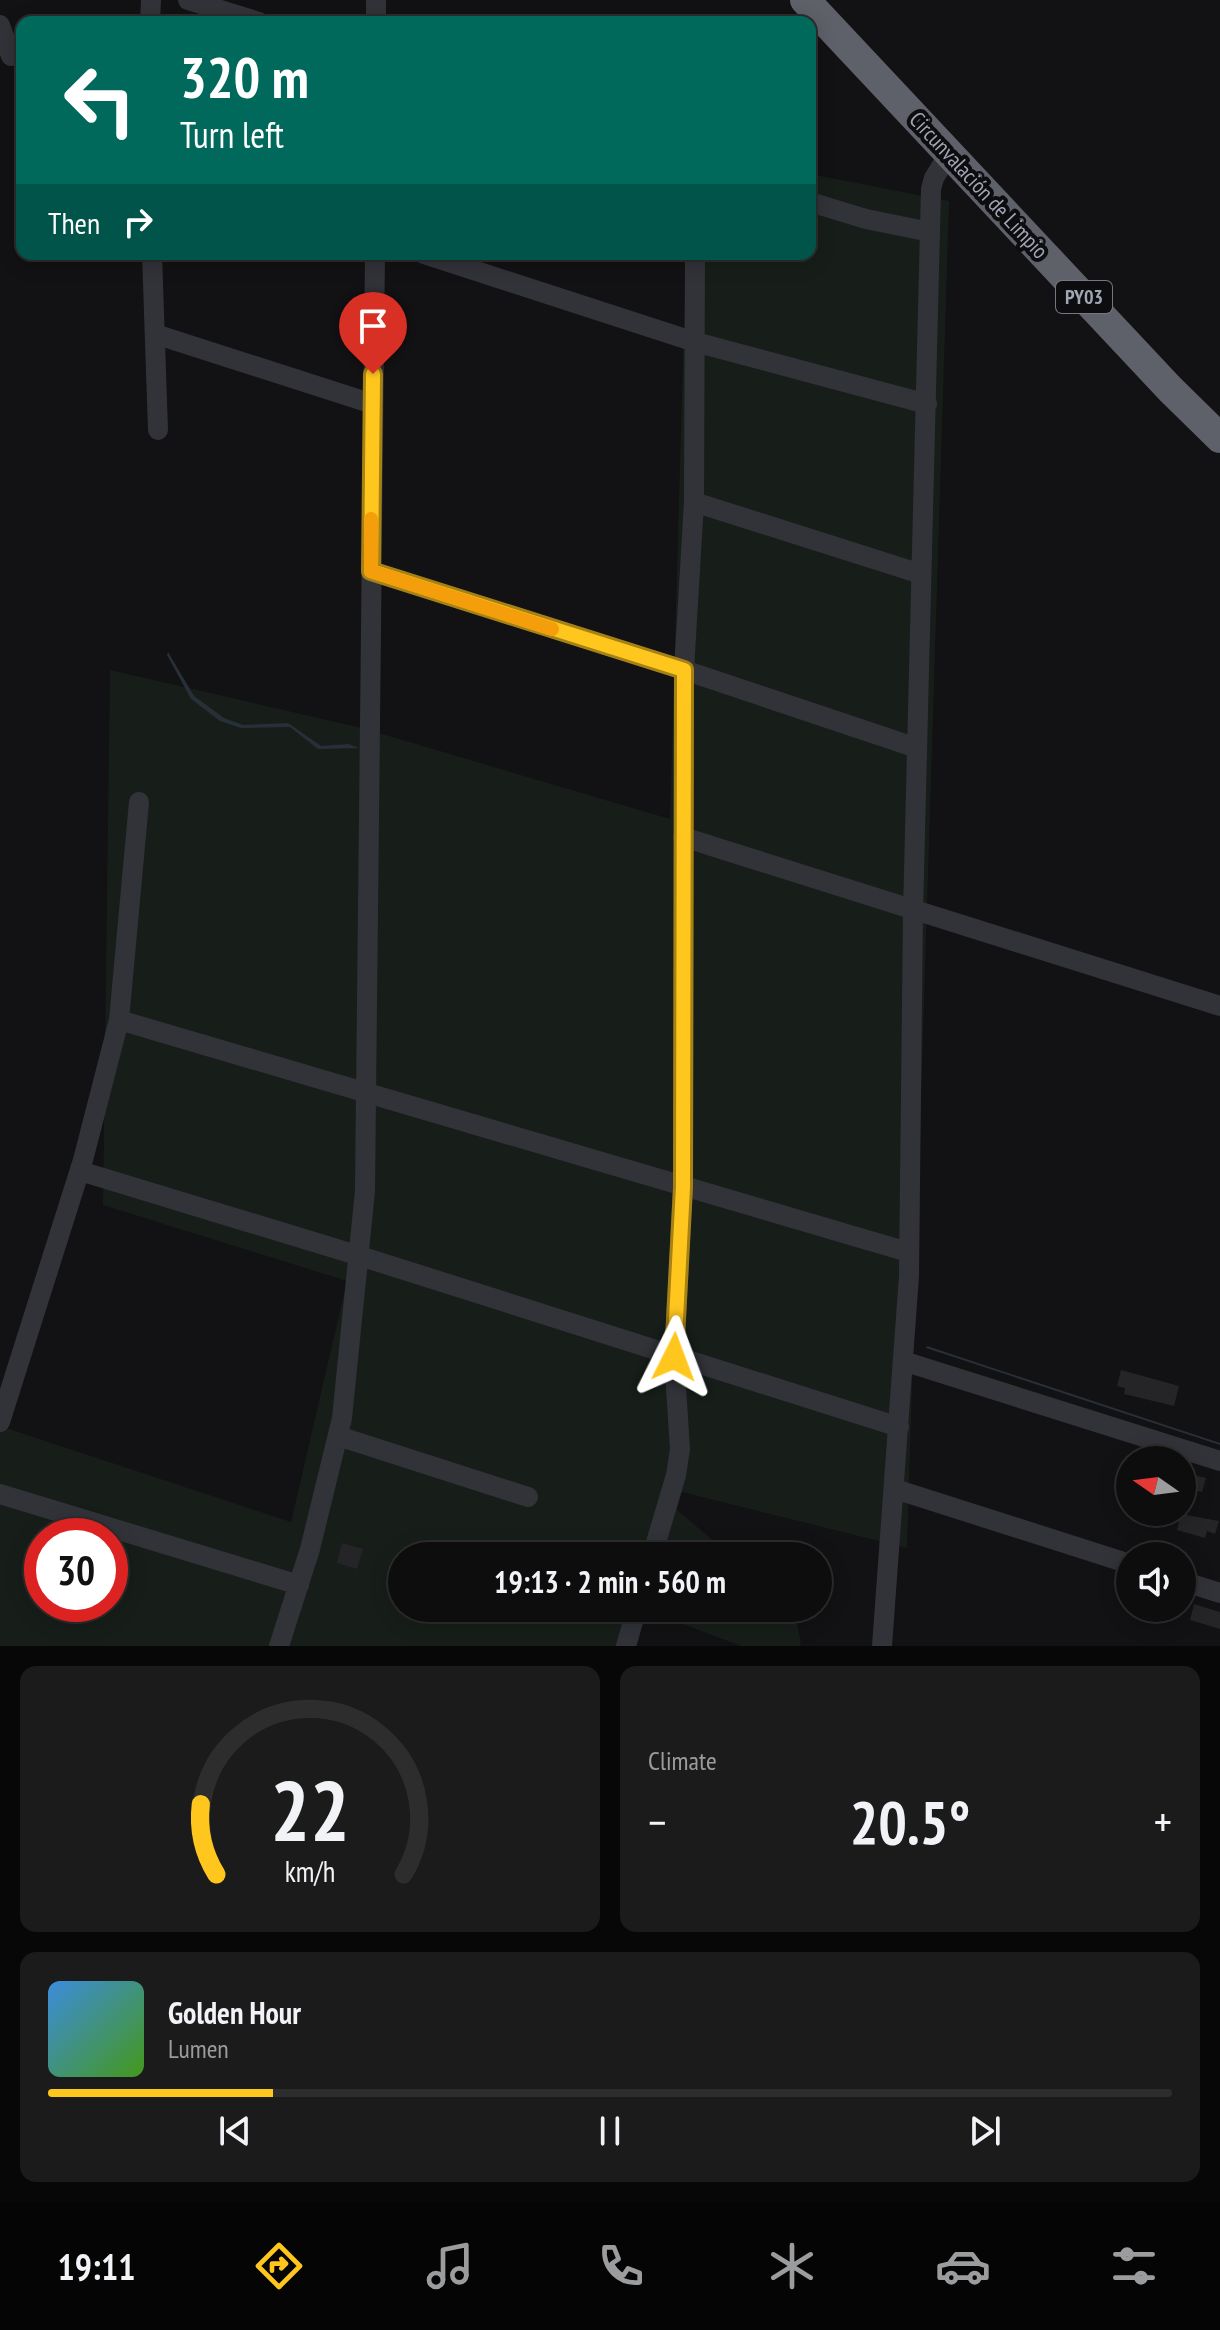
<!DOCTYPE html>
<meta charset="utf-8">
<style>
:root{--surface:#0e0d0e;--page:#1c1b1c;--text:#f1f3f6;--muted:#9b9c9e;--line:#2e2d2e;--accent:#ffc71e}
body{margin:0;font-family:"PT Sans Narrow",sans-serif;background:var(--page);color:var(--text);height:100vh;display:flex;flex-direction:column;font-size:30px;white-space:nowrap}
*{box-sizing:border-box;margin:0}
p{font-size:26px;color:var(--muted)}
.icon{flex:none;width:44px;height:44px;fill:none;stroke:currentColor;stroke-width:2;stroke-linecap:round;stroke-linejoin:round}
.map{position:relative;height:1646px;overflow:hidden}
.panel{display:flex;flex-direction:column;gap:20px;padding:20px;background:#080708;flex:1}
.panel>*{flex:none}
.banner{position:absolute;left:16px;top:16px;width:800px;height:244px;border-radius:16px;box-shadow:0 4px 20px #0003,0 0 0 2px var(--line);background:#00695c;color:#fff;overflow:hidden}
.needle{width:52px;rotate:284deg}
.controls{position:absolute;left:1116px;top:1446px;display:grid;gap:16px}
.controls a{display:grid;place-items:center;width:80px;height:80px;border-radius:50%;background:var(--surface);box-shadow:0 4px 20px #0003,0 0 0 2px var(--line);font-size:40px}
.speed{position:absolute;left:24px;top:1518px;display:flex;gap:16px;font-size:40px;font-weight:700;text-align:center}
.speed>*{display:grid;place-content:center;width:104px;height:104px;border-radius:50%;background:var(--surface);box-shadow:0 4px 20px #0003,0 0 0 2px var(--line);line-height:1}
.speed .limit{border:12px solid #d22;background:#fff;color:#111}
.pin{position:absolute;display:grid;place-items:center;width:68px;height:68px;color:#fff;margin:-82px -34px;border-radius:50% 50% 50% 0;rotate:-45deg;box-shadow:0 0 8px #0007}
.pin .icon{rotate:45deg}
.me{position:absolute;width:88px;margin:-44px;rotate:3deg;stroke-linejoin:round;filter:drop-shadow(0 0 6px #0008)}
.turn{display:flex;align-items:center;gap:28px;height:168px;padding:0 32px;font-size:36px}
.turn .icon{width:104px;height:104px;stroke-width:2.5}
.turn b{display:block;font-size:56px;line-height:68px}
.then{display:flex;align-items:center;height:76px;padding:0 32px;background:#0003;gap:16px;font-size:30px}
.big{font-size:60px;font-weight:700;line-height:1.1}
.panel .widget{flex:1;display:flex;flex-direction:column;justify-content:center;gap:12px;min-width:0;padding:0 28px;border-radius:16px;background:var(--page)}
.panel .dial{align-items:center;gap:0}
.dial svg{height:208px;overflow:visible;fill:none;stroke:var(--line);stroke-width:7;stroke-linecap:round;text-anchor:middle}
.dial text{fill:var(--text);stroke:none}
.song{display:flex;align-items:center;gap:24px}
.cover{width:96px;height:96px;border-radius:12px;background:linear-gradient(135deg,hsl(210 70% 55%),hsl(100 70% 35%))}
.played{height:8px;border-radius:4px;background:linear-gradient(90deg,var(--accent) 20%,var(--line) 20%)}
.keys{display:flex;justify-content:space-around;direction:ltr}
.heat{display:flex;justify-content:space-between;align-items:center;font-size:44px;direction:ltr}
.panel .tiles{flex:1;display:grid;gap:20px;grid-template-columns:1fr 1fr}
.widget:last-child{grid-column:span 2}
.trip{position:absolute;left:388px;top:1542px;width:444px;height:80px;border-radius:40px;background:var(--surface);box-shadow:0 4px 20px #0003,0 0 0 2px var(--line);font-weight:700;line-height:80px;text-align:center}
.menu{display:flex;height:128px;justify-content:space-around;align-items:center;background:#060506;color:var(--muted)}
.menu .icon{width:56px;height:56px}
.menu .selected{color:var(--accent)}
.menu b{font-size:36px;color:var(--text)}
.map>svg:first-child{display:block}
.green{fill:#171e19;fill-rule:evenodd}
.water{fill:#272f38}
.building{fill:#252427}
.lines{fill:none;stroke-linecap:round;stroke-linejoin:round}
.minor{stroke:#323339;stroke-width:20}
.highway{stroke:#5e606a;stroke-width:30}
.route-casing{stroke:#a68114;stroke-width:20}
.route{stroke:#ffc71e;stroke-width:14}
.slow{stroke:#f59e0b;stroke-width:14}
.labels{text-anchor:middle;stroke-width:8;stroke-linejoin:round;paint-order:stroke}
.shield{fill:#0d0c0e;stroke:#757883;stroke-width:2}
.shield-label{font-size:20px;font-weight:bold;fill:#a1a6b5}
.street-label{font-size:22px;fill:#a1a6b5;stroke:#0d0c0e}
</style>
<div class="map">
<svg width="1220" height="1646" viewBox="0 0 1220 1646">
<rect width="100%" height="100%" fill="#121113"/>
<path class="green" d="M810 174 949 201 907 1548 682 1492 677 1510 731 1556H402V1608H788L796 1619 801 1643 799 1646H741L646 1610 635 1646H0V1426L291 1522 347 1281 103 1205 110 670 362 728 670 819 686 254H810ZM42 1536H110V1604H42Z"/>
<path class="water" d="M168 652 194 696 224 718 243 725 288 723 321 746 349 744 359 748 318 749 290 727 241 728 220 721 191 699 167 655Z
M927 1346 1220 1443V1445L926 1348Z"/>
<path class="building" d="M1121 1370 1179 1386 1174 1406 1124 1394 1125 1388 1117 1386Z
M1182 1472 1206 1478 1202 1492 1182 1488Z
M1181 1514 1219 1521 1215 1534 1207 1531 1205 1538 1177 1530Z
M342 1543 363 1549 357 1569 337 1563Z
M1194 1604 1220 1612V1629L1190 1620Z"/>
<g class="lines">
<path class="minor" d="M188 0 259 22
M150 22 151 0
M376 22V0
M0 25 11 56
M810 202 866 219 930 232
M152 254 158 430
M424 254 695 342 927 404
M155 334 373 404
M694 502 921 574
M371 571 684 670 917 748
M683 837 1220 1006
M119 1020 908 1252
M80 1171 360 1256 899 1427
M903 1361 1220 1461
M0 1422 83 1160 119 1020 139 802
M338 1436 528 1497
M895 1489 1130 1564
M0 1494 299 1585
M652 1556 676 1475 680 1449 674 1357 683 1187 684 670 694 502 695 254
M1182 1581 1220 1593
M279 1646 310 1549 342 1418 365 1191 375 254
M626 1646 637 1608
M882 1646 909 1276 913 912 931 189 934 178 949 154"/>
<path class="highway" d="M805 0 1170 389 1220 438"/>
</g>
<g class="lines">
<g class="route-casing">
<path id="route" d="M373 374 371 571 684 670 683 1187 674 1357"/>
</g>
<use href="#route" class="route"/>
<path class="slow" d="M371 519V571L552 629"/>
</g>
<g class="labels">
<rect class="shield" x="1056" y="281" width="56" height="32" rx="6"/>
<g class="shield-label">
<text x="1084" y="304">PY03</text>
</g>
<g class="street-label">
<text transform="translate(979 185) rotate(47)" y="8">Circunvalación de Limpio</text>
</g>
</g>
</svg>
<div class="controls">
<a><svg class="needle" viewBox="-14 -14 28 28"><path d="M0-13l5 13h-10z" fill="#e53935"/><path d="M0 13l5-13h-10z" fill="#9b9c9e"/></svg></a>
<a><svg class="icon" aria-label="sound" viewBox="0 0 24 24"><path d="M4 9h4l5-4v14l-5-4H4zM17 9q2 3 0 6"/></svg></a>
</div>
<div class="speed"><div class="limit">30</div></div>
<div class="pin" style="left:373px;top:374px;background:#d93025"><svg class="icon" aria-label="arrive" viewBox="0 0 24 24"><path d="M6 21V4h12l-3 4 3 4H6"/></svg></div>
<svg class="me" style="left:674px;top:1357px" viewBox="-20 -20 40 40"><path d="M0-17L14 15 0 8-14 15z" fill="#ffc71e" stroke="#fff" stroke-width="4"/></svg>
<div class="trip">19:13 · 2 min · 560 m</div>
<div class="banner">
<div class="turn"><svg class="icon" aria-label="left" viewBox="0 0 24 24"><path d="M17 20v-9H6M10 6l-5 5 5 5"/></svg><div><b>320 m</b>Turn left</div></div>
<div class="then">Then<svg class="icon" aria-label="right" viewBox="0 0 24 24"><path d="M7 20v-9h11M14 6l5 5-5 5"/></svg></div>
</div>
</div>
<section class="panel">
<div class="tiles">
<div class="widget dial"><svg viewBox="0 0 100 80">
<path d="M14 69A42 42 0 1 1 86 69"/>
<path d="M14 69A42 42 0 0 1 8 42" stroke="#ffc71e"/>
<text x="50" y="56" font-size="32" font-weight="700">22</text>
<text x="50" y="72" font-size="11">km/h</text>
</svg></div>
<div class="widget"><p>Climate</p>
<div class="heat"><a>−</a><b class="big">20.5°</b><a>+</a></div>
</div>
<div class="widget">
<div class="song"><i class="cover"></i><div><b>Golden Hour</b><p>Lumen</p></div></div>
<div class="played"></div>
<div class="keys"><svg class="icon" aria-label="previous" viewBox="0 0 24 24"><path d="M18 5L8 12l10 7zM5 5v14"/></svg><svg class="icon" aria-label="pause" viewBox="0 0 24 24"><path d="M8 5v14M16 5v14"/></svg><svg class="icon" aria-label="next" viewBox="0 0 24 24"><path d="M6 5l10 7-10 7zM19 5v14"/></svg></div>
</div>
</div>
</section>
<nav class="menu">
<b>19:11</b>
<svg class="icon selected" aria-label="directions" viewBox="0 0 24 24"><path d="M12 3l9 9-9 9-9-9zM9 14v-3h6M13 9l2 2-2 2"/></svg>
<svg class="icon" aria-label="music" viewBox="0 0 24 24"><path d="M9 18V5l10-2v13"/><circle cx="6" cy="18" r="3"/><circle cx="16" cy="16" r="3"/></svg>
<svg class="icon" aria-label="phone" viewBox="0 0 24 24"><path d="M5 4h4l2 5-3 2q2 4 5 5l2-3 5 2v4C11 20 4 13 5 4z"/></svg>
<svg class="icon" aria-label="climate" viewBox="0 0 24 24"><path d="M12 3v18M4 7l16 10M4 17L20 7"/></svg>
<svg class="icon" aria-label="car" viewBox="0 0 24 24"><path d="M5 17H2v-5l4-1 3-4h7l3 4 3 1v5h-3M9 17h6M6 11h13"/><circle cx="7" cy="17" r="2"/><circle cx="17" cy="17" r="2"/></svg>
<svg class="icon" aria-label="filters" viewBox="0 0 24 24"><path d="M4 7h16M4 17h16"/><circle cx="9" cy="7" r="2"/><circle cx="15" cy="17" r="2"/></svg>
</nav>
